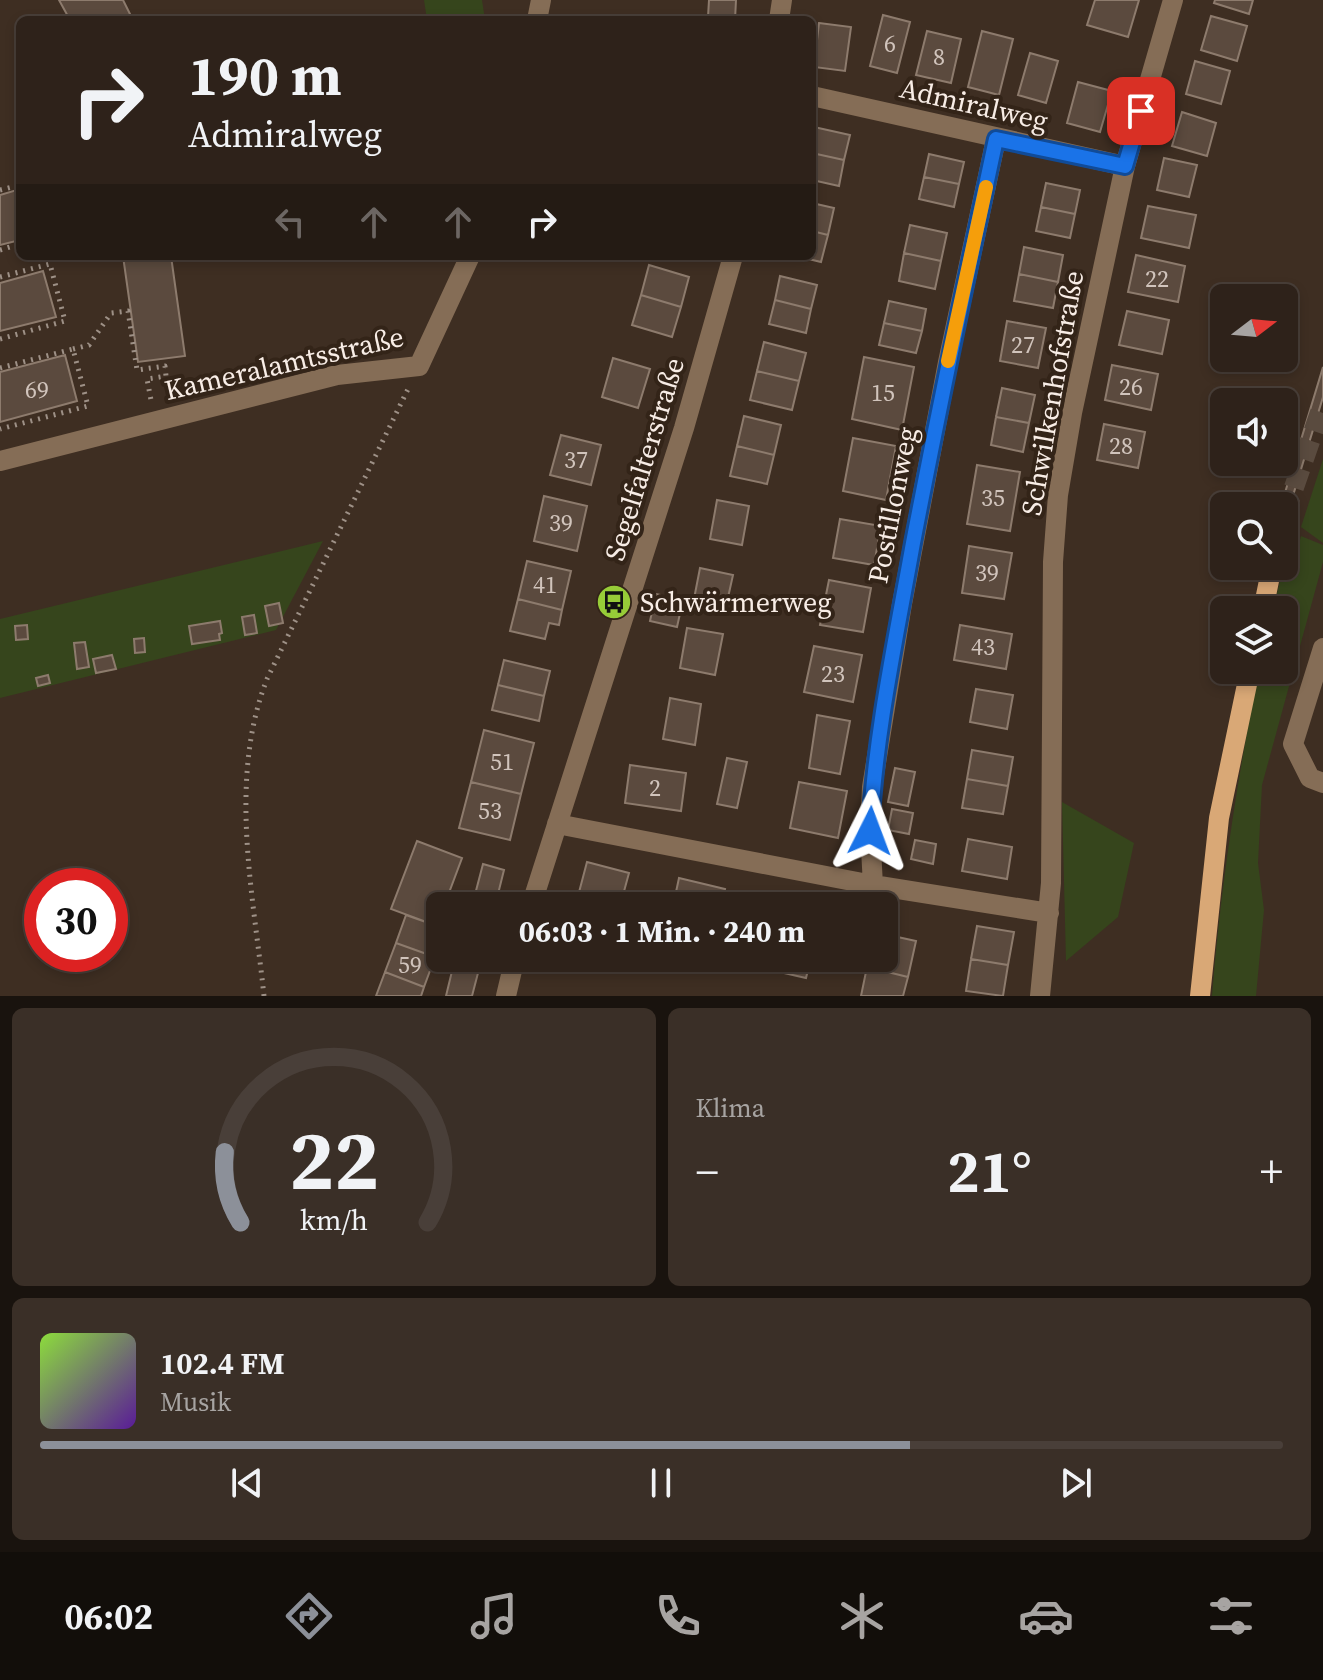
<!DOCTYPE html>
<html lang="de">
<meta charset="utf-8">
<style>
:root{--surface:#2e221a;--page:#3a2f27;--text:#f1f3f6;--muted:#a7a4a2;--line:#493f39;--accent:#8c9099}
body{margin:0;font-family:"Source Serif 4",serif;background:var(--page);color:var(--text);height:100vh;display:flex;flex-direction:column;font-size:30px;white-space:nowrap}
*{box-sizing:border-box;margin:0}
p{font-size:26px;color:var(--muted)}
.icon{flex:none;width:44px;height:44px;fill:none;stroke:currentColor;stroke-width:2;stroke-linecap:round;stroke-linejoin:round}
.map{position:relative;height:996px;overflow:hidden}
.sheet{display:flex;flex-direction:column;gap:12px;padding:12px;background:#19130e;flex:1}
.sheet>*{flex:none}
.hud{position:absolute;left:16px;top:16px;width:800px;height:244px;border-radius:12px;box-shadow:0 4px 12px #0003,0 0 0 2px var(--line);background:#2e221a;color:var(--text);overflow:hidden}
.needle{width:52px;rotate:74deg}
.fabs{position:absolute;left:1210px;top:284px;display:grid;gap:16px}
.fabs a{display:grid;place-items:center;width:88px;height:88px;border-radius:12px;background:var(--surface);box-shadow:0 4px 12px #0003,0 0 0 2px var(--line);font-size:40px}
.speed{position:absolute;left:24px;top:868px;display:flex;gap:16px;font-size:40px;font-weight:700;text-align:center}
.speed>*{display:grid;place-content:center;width:104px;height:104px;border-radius:50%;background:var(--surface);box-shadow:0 4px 12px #0003,0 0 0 2px var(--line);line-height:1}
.speed .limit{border:12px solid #d22;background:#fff;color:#111}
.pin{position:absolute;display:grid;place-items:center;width:68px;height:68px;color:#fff;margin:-34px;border-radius:16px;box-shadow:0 4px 12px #0006}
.me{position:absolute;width:88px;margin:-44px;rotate:3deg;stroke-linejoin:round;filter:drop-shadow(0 0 6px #0008)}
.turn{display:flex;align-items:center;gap:28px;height:168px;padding:0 40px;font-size:36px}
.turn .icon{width:104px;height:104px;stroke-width:2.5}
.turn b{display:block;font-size:56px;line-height:68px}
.lanes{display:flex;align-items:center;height:76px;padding:0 40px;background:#0003;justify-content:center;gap:40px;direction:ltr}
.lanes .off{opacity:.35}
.big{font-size:60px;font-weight:700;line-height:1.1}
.sheet .tile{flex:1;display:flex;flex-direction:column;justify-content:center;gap:12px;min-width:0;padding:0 28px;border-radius:12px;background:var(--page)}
.sheet .dial{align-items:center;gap:0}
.dial svg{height:208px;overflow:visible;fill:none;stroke:var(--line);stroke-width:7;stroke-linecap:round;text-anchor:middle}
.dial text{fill:var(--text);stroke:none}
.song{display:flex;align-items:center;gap:24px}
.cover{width:96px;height:96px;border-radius:12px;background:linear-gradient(135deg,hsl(90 70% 55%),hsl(270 70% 35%))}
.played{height:8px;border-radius:4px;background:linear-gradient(90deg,var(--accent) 70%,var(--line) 70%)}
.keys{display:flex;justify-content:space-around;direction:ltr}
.heat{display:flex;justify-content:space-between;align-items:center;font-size:44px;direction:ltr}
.sheet .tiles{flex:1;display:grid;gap:12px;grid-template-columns:1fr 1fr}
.tile:last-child{grid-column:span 2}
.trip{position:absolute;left:426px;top:892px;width:472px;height:80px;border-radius:12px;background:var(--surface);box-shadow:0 4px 12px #0003,0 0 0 2px var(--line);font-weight:700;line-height:80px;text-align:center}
.tab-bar{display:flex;height:128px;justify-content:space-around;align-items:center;background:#120e0a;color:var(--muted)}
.tab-bar .icon{width:56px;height:56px}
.tab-bar .active{color:var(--accent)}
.tab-bar b{font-size:36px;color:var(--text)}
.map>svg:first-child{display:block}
.green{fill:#36451c}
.building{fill:#5b4a3e;stroke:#8d7b6d;stroke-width:2}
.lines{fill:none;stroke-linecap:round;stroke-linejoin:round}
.major-tunnel{stroke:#5a4b3f;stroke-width:20;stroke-dasharray:20 10;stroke-linecap:butt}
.path{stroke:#9e9187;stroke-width:5;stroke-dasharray:2 6;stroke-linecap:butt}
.minor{stroke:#856d56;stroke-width:20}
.major{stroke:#d9a876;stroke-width:20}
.route-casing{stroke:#114b97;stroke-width:20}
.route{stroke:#1a73e8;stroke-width:14}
.slow{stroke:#f59e0b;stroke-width:14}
.labels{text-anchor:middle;stroke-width:8;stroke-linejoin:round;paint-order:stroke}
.number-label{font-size:24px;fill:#d1c4bc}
.street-label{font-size:28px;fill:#f8ede6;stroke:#332418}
.poi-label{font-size:28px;fill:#f8ede6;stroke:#332418;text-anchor:start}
</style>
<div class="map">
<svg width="1323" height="996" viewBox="0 0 1323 996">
<rect width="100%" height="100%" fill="#3e2e22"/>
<path class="green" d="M424 0H482L485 20H427Z
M1323 459V543L1301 527Z
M1301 536 1323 545V562L1262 785 1258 863 1264 910 1256 996H1212C1221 884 1237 780 1259 670H1284V610H1273L1286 556 1295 558Z
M323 541 276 630 0 698V619Z
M1062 802 1134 843 1118 917 1066 961Z"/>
<path class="building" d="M59 0H123L133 20H70Z
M709 0H736L735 20 708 17Z
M1095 0H1139L1128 37 1087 25Z
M1215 0H1253L1249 14 1214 3Z
M883 15 910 22 897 73 870 66Z
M1211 16 1247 26 1237 61 1201 50Z
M819 23 851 27 845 71 814 67Z
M927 31 961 39 951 83 916 75Z
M982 31 1013 39 999 95 968 87Z
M1030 53 1058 61 1046 103 1018 95Z
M1195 61 1230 71 1221 104 1186 94Z
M1078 82 1112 91 1100 132 1067 123Z
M1182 112 1216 123 1207 156 1172 146Z
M814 127 850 135 844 160 812 153Z
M812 153 844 160 839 186 812 180Z
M929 154 964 162 959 184 924 177Z
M1164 158 1197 165 1189 197 1157 190Z
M924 177 959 184 954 207 919 199Z
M1046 183 1080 190 1075 214 1041 207Z
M20 189V240L0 245V195Z
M812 203 834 208 828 235 812 231Z
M1148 206 1196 215 1189 248 1141 238Z
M1041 207 1075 214 1070 238 1036 231Z
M910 225 947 233 941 261 904 253Z
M812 231 828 235 821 262 796 256H812Z
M1024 247 1063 255 1058 282 1019 274Z
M904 253 941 261 935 289 899 281Z
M1136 255 1185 266 1178 302 1128 292Z
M123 256H171L185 356 138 362Z
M649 265 689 277 681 307 641 295Z
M43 271 56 317 0 331V283Z
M1019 274 1058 282 1053 308 1014 301Z
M780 276 817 285 811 309 775 300Z
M641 295 681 307 672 337 632 325Z
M775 300 811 309 806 333 769 324Z
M889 301 926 309 922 331 884 323Z
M1127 311 1169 320 1162 354 1119 345Z
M1007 321 1046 328 1038 368 1000 361Z
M884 323 922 331 916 353 879 345Z
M764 342 806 353 799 381 757 371Z
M65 355 77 401 0 422V372Z
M864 357 914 367 902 430 852 419Z
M613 358 650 369 638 408 602 397Z
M1112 365 1158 374 1151 410 1105 400Z
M1323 367V397L1288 512 1281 506Z
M757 371 799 381 792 410 750 400Z
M1002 388 1035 395 1029 423 996 417Z
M744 416 781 425 774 455 737 446Z
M996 417 1029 423 1023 452 991 445Z
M1104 424 1145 432 1138 468 1097 460Z
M561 435 601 445 591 485 550 475Z
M853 438 896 446 886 500 843 491Z
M737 446 774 455 767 484 730 476Z
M977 465 1020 472 1010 531 967 524Z
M544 496 587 506 577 551 534 541Z
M717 500 749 506 742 545 710 539Z
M840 519 881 526 874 565 833 558Z
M969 546 1012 553 1004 599 962 593Z
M527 561 571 571 562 610 518 599Z
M700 568 733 575 725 611 693 604Z
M829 580 871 588 863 632 820 625Z
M656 594 683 600 677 627 650 621Z
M518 599 562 610 559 625 549 623 545 639 510 631Z
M279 603 283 623 269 626 265 606Z
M254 615 257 633 245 635 242 617Z
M220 621 222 633 219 634 220 640 192 644 189 626Z
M27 625 28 639 16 640 15 626Z
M960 625 1012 634 1006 669 954 660Z
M687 628 723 634 715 675 680 668Z
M144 638 145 652 135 653 134 639Z
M85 642 89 667 77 669 74 643Z
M814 646 862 655 853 702 804 692Z
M112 655 116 669 96 673 93 659Z
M504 660 550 671 544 696 498 685Z
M48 675 50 683 38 686 36 678Z
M498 685 544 696 539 721 492 710Z
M976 689 1013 695 1007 729 970 722Z
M670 698 701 704 695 745 663 739Z
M817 715 850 721 840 774 809 768Z
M484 730 534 743 521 794 471 782Z
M972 750 1013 757 1008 786 967 779Z
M727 758 747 762 737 808 717 804Z
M630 765 686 773 681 811 625 803Z
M895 768 915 772 908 806 888 802Z
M967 779 1008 786 1003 814 962 808Z
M471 782 521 794 510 840 459 828Z
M799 782 847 791 838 838 790 828Z
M892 809 913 813 909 834 888 830Z
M968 839 1012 847 1007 879 962 871Z
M915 840 936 844 933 864 911 859Z
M417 841 462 858 444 906H440L437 926 391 909Z
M587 862 629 873 620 906 578 896Z
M483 864 504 870 495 906H472Z
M679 878 725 889 721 906H673Z
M578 896 614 906H575Z
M774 896 819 906H772Z
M856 900 887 907 884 924V906H855Z
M406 915 440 927V944L435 957 396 943Z
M977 926 1014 932 1008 965 971 959Z
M884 934 916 941 908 977 867 967 870 958H884Z
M396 943 435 957 424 987 385 972Z
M760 958H811L806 978 758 967Z
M971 959 1008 965 1003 996 966 991Z
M453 967 478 973 472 996H446Z
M867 967 908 977 903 996H861Z
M385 972 424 987 421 996H376Z"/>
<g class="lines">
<path class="major-tunnel" d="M1284 516 1323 404"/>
<path class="path" d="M0 190 20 185
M0 250 20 244
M0 277 50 264 65 321 0 339
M73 349 89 345 111 313 128 311 137 370 165 366 166 376 147 379 151 400
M0 368 73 349 88 406 0 429
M264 996C253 892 228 779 267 679L408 389"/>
<path class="minor" d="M537 20 541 0
M779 20 782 0
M812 96 1125 166
M0 461 337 375 419 366 470 256
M1323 648 1293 744 1310 778 1323 783
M557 824 873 885 1049 913
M873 885 870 831 872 787 902 604 948 362 996 139
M531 906 684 428 733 256
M506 996 515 958
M1040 996 1051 883 1053 562 1058 495 1072 413 1125 166 1173 0"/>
<path class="major" d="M1263 610 1272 566
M1200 996 1219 818 1250 670"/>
</g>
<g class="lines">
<g class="route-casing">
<path id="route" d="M870 831C875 735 896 638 913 543 939 408 967 274 996 139L1125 166 1141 111"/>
</g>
<use href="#route" class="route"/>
<path class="slow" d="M948 361 986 187"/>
</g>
<defs>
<g id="bus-disc" transform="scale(1.8)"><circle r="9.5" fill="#97cc38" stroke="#332418"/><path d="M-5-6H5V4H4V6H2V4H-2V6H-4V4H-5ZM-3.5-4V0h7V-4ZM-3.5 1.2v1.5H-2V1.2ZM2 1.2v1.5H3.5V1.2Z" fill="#111"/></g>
</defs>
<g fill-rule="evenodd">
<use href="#bus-disc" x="614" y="602"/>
</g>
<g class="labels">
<g class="number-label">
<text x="890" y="52">6</text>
<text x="939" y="65">8</text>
<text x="1157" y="287">22</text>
<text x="1023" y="353">27</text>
<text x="1131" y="395">26</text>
<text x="37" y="398">69</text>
<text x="883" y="401">15</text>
<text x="1121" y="454">28</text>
<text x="576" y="468">37</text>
<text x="993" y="506">35</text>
<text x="561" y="531">39</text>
<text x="987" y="581">39</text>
<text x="545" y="593">41</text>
<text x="983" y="655">43</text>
<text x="833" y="682">23</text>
<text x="502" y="770">51</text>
<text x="655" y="796">2</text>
<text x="490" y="819">53</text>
<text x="410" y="973">59</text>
</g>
<g class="street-label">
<text transform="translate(974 104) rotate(13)" y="10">Admiralweg</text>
<text transform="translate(284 363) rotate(-13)" y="10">Kameralamtsstraße</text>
<text transform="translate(1052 393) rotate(-80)" y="10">Schwilkenhofstraße</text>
<text transform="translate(644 459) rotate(-73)" y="10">Segelfalterstraße</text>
<text transform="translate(892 505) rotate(-79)" y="10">Postillonweg</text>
</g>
<g class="poi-label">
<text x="640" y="612">Schwärmerweg</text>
</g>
</g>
</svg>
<div class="fabs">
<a><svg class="needle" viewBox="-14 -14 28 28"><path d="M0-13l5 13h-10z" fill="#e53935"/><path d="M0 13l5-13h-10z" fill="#a7a4a2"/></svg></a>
<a><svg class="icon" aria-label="sound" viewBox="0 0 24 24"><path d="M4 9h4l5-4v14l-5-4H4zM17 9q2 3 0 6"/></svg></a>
<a><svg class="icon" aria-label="search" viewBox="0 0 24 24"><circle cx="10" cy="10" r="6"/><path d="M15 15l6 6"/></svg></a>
<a><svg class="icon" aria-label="layers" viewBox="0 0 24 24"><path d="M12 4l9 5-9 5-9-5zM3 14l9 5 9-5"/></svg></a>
</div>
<div class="speed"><div class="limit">30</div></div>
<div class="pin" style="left:1141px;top:111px;background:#d93025"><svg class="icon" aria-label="arrive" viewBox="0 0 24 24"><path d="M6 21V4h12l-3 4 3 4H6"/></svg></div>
<svg class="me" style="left:870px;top:831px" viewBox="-20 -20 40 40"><path d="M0-17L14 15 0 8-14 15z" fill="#1a73e8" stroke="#fff" stroke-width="4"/></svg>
<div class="trip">06:03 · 1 Min. · 240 m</div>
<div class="hud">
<div class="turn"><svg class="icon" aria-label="right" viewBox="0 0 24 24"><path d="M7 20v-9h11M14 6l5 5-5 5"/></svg><div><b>190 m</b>Admiralweg</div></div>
<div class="lanes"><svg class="icon off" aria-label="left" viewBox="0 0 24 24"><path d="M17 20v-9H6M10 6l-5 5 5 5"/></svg><svg class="icon off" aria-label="ahead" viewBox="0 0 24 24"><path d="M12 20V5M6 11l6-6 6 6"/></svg><svg class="icon off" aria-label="ahead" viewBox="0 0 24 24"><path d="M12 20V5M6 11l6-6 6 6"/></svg><svg class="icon" aria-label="right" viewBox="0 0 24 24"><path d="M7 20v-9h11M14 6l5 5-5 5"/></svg></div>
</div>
</div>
<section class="sheet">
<div class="tiles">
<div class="tile dial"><svg viewBox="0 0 100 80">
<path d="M14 69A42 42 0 1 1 86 69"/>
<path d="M14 69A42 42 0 0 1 8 42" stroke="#8c9099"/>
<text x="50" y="56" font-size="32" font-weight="700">22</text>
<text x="50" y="72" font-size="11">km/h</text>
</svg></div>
<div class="tile"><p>Klima</p>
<div class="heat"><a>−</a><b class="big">21°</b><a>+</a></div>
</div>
<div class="tile">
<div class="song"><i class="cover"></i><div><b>102.4 FM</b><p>Musik</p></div></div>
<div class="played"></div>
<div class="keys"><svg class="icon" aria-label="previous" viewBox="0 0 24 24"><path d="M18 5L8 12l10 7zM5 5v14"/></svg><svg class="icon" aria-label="pause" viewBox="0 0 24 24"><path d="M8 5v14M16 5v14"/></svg><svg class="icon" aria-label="next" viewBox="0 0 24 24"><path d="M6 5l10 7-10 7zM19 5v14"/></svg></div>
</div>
</div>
</section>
<nav class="tab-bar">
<b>06:02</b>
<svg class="icon active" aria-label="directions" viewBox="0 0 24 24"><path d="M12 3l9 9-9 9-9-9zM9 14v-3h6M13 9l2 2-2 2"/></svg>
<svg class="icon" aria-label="music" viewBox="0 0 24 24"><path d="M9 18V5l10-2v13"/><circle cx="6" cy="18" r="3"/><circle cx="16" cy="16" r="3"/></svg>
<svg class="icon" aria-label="phone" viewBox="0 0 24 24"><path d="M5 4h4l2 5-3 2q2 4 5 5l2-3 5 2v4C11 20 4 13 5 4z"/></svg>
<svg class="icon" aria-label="climate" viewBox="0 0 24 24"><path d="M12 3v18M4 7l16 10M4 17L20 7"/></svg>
<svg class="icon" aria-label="car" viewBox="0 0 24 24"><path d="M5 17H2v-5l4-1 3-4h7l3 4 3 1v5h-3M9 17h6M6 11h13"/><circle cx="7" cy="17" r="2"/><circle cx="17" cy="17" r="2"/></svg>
<svg class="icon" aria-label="filters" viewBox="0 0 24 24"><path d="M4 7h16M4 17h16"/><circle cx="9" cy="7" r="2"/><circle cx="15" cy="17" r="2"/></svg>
</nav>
